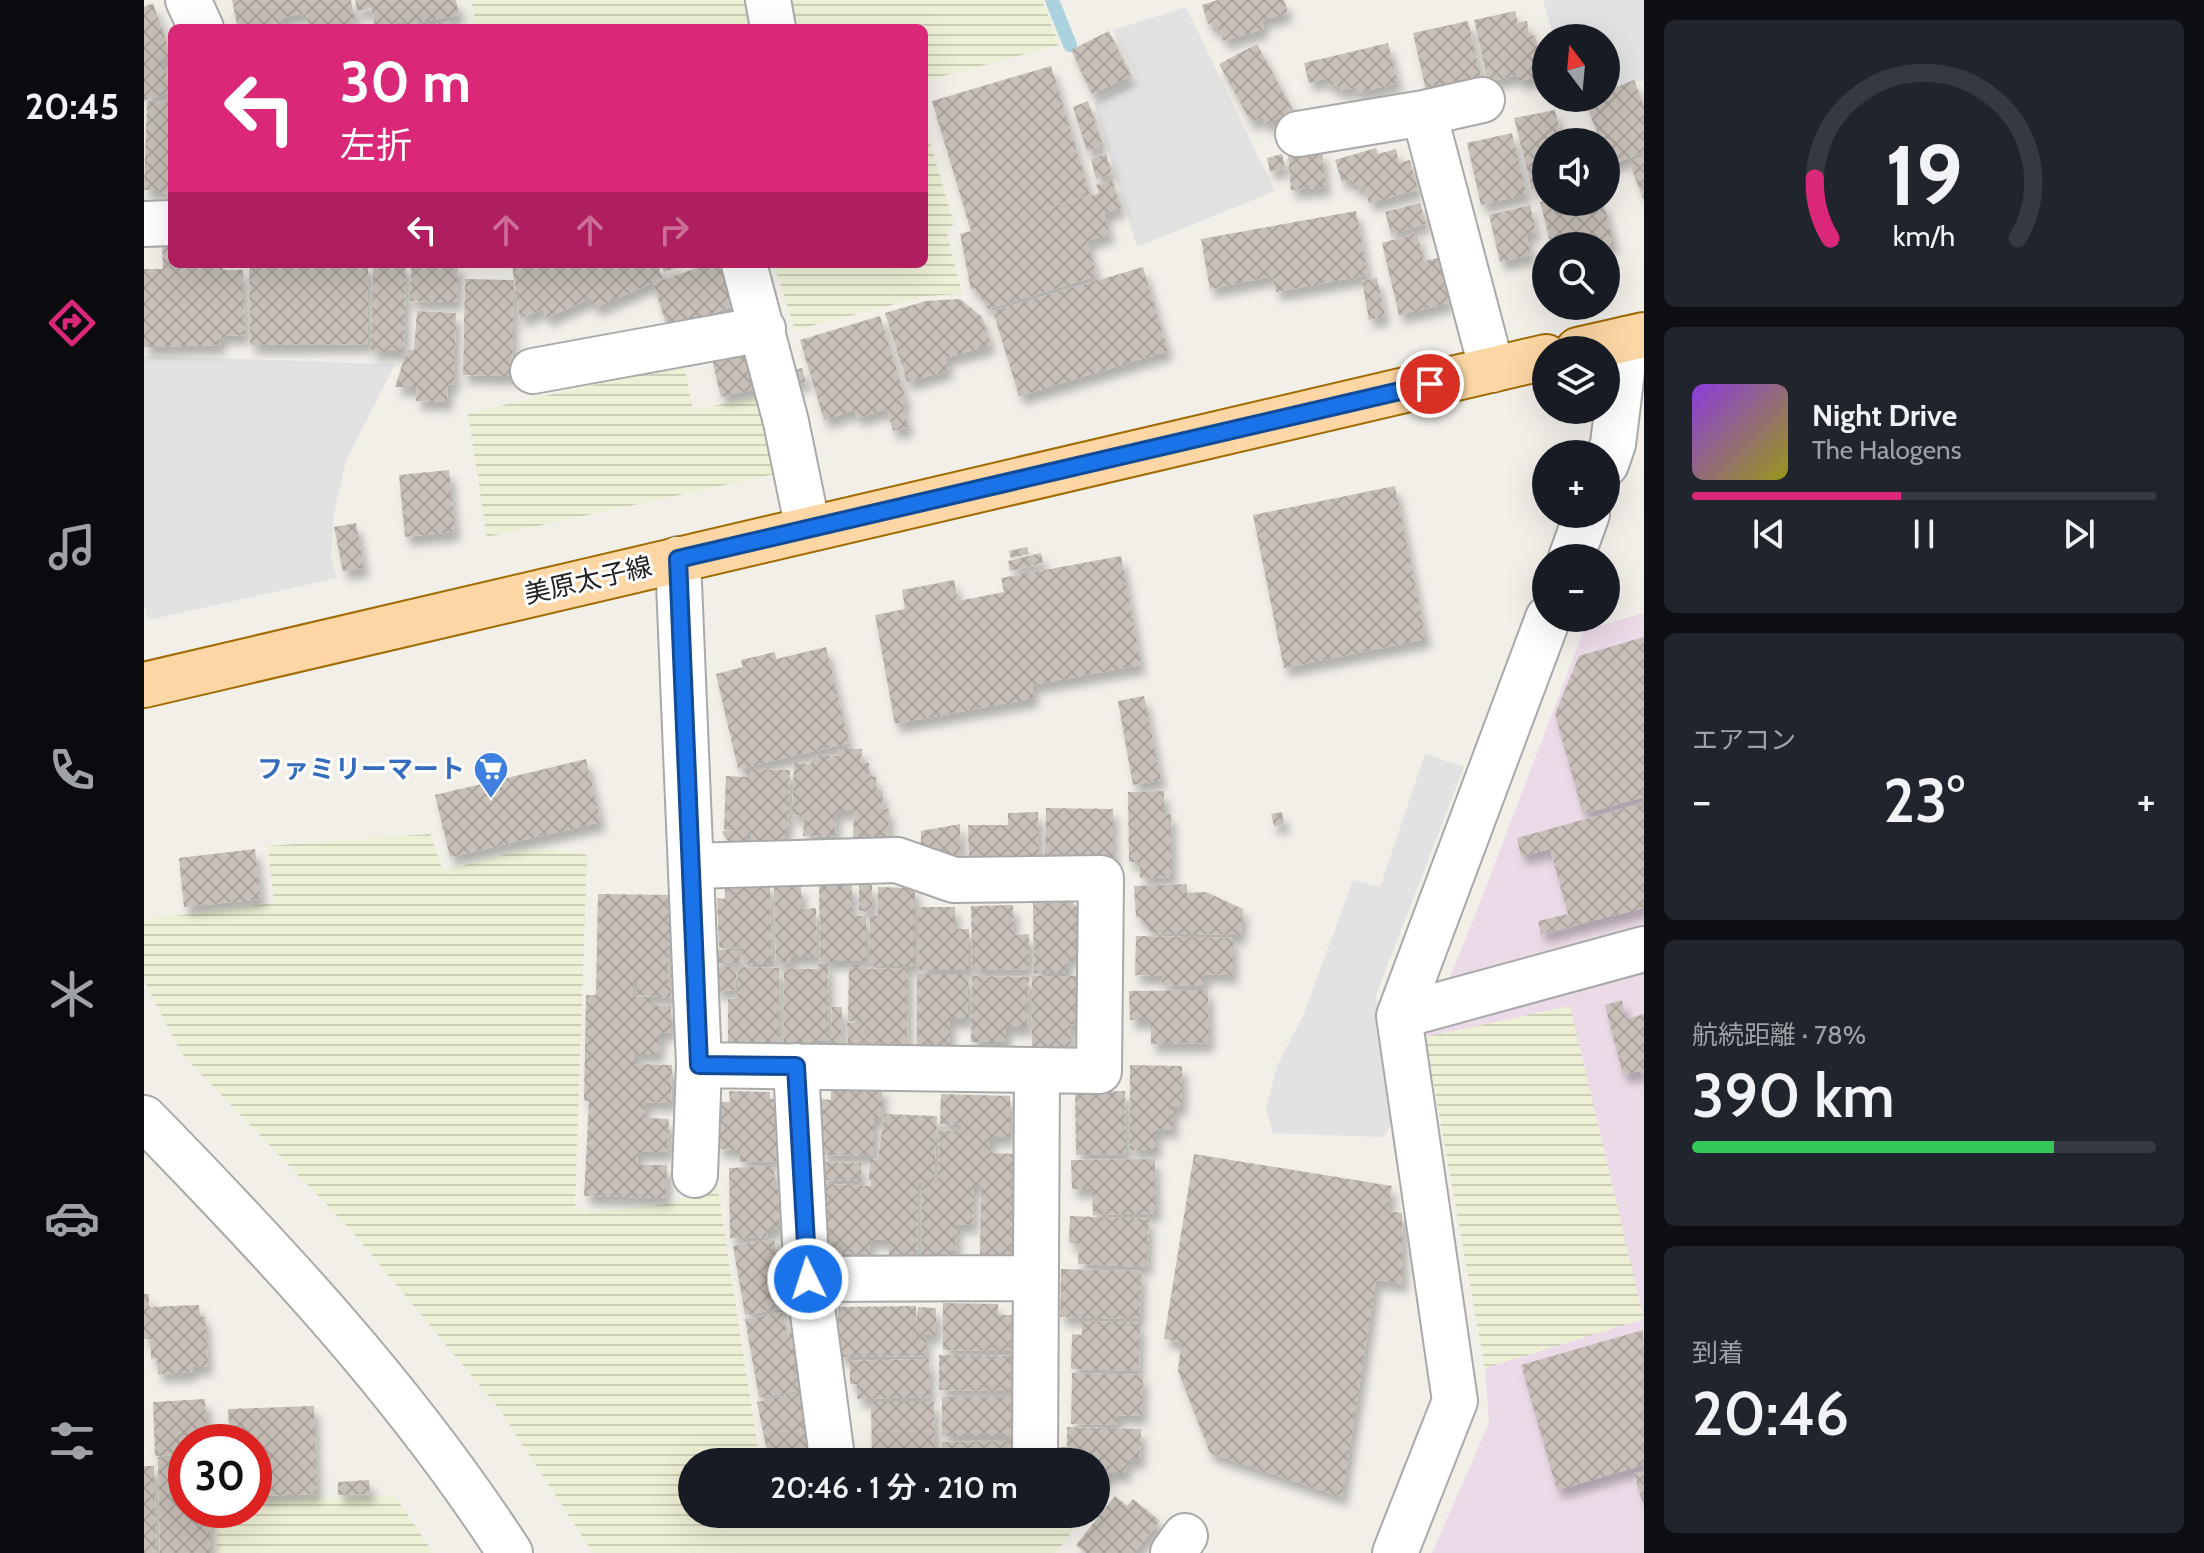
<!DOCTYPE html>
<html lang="ja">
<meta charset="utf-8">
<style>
:root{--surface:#171b24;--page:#20242c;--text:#f1f3f6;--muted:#9ea1a6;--line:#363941;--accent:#db2777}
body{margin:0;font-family:Cabin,"Noto Sans JP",sans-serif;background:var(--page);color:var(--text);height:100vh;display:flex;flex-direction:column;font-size:30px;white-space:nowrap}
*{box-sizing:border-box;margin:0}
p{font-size:26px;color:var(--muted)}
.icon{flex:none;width:44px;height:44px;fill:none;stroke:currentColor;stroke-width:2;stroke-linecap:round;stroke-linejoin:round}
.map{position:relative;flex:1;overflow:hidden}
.details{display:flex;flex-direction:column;gap:20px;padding:20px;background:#0d0f14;width:560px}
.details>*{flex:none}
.guide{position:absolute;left:24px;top:24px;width:760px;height:244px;border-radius:12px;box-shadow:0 8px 32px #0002;background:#db2777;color:#fff;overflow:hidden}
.needle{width:52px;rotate:344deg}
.controls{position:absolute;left:1388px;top:24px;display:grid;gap:16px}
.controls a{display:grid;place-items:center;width:88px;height:88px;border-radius:50%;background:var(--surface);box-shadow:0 8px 32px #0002;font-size:40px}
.speed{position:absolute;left:24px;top:1424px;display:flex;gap:16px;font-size:40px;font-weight:700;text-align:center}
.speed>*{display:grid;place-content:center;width:104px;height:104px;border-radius:50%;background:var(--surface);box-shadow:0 8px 32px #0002;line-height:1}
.speed .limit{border:12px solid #d22;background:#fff;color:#111}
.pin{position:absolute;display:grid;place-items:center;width:68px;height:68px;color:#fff;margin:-34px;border:4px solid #fff;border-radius:50%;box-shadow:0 2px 8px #0007}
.me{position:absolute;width:88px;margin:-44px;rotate:356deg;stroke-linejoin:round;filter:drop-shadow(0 0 6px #0008)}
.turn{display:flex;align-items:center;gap:28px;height:168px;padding:0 40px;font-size:36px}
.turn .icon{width:104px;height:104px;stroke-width:2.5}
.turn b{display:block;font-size:56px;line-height:68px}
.lanes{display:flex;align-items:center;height:76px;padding:0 40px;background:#0003;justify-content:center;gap:40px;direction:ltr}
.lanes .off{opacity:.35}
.big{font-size:60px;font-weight:600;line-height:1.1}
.details .widget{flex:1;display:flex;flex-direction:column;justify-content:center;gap:12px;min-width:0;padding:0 28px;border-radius:12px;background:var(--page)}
.details .dial{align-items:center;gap:0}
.dial svg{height:208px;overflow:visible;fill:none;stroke:var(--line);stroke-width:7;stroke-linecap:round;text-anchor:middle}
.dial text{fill:var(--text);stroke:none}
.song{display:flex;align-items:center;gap:24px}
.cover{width:96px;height:96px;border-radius:12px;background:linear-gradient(135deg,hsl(270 70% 55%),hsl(60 70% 35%))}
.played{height:8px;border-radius:4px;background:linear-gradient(90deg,var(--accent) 45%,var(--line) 45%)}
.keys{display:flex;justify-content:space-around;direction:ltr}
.heat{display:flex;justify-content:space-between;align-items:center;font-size:44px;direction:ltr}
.charge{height:12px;border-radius:6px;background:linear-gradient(90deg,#34c759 78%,var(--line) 0)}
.trip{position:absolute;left:534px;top:1448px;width:432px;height:80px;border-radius:40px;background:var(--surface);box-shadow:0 8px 32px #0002;font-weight:600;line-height:80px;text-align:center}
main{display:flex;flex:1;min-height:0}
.tab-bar{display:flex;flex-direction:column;width:144px;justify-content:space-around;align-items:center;background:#090b0e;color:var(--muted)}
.tab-bar .icon{width:56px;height:56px}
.tab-bar .on{color:var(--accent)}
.tab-bar b{font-size:36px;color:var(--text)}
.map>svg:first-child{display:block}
.industrial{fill:#ebdbe8}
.farmland{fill:url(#farmland-rules)}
.parking{fill:#e2e2e2}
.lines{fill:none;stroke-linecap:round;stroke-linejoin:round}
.stream{stroke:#aad3df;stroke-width:14}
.building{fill:url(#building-cross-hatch);filter:url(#shadow)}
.minor-casing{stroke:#a9a9a9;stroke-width:48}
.major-casing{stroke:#a06b00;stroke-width:48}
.minor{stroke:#fff;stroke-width:44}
.major{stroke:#fcd6a4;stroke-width:44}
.route-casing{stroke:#114b97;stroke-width:20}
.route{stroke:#1a73e8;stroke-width:14}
.labels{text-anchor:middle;stroke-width:6;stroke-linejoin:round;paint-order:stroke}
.street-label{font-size:26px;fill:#222;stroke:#fff}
.shop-label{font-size:26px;font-weight:bold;fill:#366cbe;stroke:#fff;text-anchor:end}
</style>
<main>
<nav class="tab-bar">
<b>20:45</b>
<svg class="icon on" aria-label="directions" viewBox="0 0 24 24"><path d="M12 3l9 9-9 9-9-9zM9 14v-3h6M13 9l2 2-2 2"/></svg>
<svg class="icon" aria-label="music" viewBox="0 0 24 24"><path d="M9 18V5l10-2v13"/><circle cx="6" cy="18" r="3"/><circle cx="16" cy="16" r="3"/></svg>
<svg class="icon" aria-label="phone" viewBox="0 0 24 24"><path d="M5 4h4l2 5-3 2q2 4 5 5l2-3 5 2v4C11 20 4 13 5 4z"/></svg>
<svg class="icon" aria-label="climate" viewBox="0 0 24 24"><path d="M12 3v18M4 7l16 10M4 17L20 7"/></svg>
<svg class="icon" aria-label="car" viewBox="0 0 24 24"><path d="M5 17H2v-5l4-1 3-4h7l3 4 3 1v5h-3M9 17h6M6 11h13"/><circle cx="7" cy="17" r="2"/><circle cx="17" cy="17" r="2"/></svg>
<svg class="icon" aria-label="filters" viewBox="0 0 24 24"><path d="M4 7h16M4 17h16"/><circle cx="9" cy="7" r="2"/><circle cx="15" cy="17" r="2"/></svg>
</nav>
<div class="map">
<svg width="1500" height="1553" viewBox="0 0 1500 1553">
<defs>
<pattern id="farmland-rules" width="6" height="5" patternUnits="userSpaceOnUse" patternTransform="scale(2)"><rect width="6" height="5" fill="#eef0d5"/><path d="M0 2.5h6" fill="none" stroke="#ccceb7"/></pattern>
<pattern id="building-cross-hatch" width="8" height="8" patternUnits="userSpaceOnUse" patternTransform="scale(2)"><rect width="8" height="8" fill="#c7bfb8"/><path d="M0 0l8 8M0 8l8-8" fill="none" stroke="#aba49e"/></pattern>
<filter id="shadow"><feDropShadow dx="5" dy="9" stdDeviation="4" flood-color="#0004"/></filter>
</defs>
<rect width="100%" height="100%" fill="#f2efe9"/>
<path class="industrial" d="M1500 613V1553H1288L1345 1423 1341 1368 1499 1319 1281 1037 1329 921 1440 630Z"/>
<path class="farmland" d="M327 0H616L619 28H332Z
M635 0H898L915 45 780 81V28H642Z
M780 123 810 224 802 230 818 294 782 296 651 330 630 264H780Z
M540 365 549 410 619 396 631 474 343 537 324 413Z
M286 834 299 871 371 852 408 850 443 855 431 1208 449 1212 525 1204 573 1184 616 1462H548V1514H941L912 1553H449L356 1410 206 1229 38 1054 4 989 0 975V920L130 903 124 846Z
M1426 1006 1500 1319 1341 1368 1281 1037Z
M251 1496 289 1553H73L74 1510H110V1500Z"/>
<path class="parking" d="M1399 0H1500V80L1462 91V38H1410Z
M1042 7 1131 191 993 247 950 102 994 79 969 30Z
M0 356 251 364 202 461 190 514 187 558 193 578 4 620 0 604Z
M1281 754 1320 767 1232 995 1248 1124 1239 1137 1129 1133 1122 1109 1133 1066 1159 1016 1209 880 1236 887Z"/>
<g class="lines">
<path class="stream" d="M908 0 926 45"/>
</g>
<path class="building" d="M88 0H207L212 28H165L162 13 139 17 140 22 101 28 93 25Z
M211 0H312L315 15 263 25V21L231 27 227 8 213 11Z
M1074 0H1140L1144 13 1118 20 1120 29 1079 41 1076 29 1070 31 1067 23 1064 24 1058 5Z
M9 3 27 56 18 60 28 91 0 101V7Z
M1371 11 1374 23 1383 21 1385 36 1391 35 1400 76 1375 81 1373 75 1344 82 1330 20Z
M305 21 307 28H287V25Z
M1324 21 1338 82 1283 95 1269 33Z
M965 31 987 76 948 94 927 50Z
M1244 43 1254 83 1213 93 1212 87 1194 91 1192 84 1185 86 1182 78 1165 83 1160 63Z
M1113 44 1149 110 1122 125 1118 117 1107 122 1075 64Z
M907 66 946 194 875 217 955 193 952 185 968 180 977 208 960 214 966 234 943 241 953 276 844 309 831 288 827 290 816 234 827 231 788 101Z
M1490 80 1500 106V152L1466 165 1462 155V142H1457L1440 99 1462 98V91Z
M3 101 28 102V196H19L20 190H0Z
M944 101 959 146 943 151 929 107Z
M1411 110 1419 142H1402V186L1388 189 1370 118Z
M1368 133 1382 194 1337 205 1323 143Z
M1232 148 1234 154 1252 149 1255 163 1266 160 1274 190 1225 203 1220 186 1211 189 1208 179 1198 182 1191 160Z
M1178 151 1182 187 1147 190 1144 154Z
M962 154 968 174 952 179 947 159Z
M1138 154 1141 168 1126 171 1123 158Z
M1500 156V201L1485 162Z
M1402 201 1459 202 1470 244 1460 246H1407L1396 202Z
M1276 203 1282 224 1247 234 1241 212Z
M1386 205 1392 232 1382 234 1387 255 1356 262 1345 215Z
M1212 211 1224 275 1132 292 1129 276 1066 289 1057 239Z
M1273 233 1280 261 1294 258 1305 303 1255 315 1238 243Z
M18 242H28V264H97V268L79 266V270H99L101 335 76 336 77 345 0 347V269H19Z
M105 264H224V344L106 345Z
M229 264H262L260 351H227Z
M267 264H314L313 302 266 301Z
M368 264H513L519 278 451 308 447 298 402 318 398 309 376 319Z
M517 264H542V265L520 272Z
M564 264H575L590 306 524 329 509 283Z
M999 267 1024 351 875 396 849 311Z
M1233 278 1241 316 1225 320 1218 281Z
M321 279 370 280 368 376 319 375Z
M816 299 838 317 847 345 801 358 805 370 763 382 741 313 782 301Z
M273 311 312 313 310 385 304 384 303 402 272 401 273 387H251L263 350H270Z
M736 316 763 403 758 404 765 427 749 431 743 409 713 418 711 410 680 420 656 340Z
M613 349 622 386 577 397 568 360Z
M658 368 662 382 651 385 647 371Z
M1433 441 1436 454H1415L1413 446Z
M305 470 311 532 261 537 255 475Z
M1251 486 1282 639 1140 668 1109 515Z
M212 523 220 568 199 571 190 527Z
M883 547 885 554 867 558 865 551Z
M897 553 899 563 866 571 864 561Z
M977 556 997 665 888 685 890 698 751 724 731 615 761 609 758 590 810 580 814 601 860 592 857 578Z
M1500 637V797L1439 814 1411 714 1435 656Z
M682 647 705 743 594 769 572 674 599 667 597 660 631 652 632 659Z
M1000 696 1017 780 989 785 974 701Z
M694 749H718L717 763H725V776L732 777V791H739L738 808 745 809 744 844 709 843 710 811H692L691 837 659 836 660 816 648 815 650 763 667 764 668 755 694 756Z
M442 759 457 822 306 857 291 795Z
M603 769 646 770 644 829 641 828V841H608L607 831 604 830V843L585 842 579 834V831H601L580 830 582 776 603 777Z
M1020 791V815L1027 814 1028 877 996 878V862H985L984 792Z
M1500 803V908L1397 934 1394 921 1424 914 1406 849 1377 856 1373 838Z
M902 808 969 809V861L901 860Z
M894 812 895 862H825L824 825H864V813Z
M1138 812 1140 825 1130 826 1127 814Z
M816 824 817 861 777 844V831Z
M111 849 117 899 40 907 35 858Z
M675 883 708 884V916H722V961H676Z
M626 884 628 964H599L598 947 575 948 573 898 581 899V885Z
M1043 884V893L1062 892 1099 909 1097 935 1008 933 996 917H992L990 886Z
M715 885H728V911H715Z
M630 886H657L658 909 672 908 673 957H647V962L632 963Z
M734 887 771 888V966H725L726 916H734Z
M454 894 531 895 529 944 525 945 524 981H528L527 998 493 995V980H489V996L506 997V1006H527V1032L516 1033 515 1054H491V1064L528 1065 527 1103 501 1102V1118L525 1119 524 1152H494L493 1165H523L522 1198 440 1196 445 1101H440L442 995H452Z
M928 902 941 915V957H923L924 973H890L889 903Z
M869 905 870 935 885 934V969L828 970 827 906Z
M774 907H811V929H825V970H775Z
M992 936 1089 938V975L1060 974V986L1018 985V976L991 975Z
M570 950H595V963H571Z
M674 964H684L685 1041H668L667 1047 640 1046V969H674Z
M705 965H721V969L764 968 763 1045H723V1021H704Z
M571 967H592V990L571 991Z
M594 967 635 968 636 1047 584 1046V999L594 998Z
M773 974H824V1019H806V1049H773Z
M828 976 885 977 883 1027H862V1042H827Z
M888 976H939V1025L926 1024 927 1048H888Z
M1064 990 1065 1043 1007 1044V1020H986L985 991Z
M1478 1000 1482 1019 1500 1014V1080L1496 1071 1479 1075 1461 1005Z
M688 1007H698L697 1044 687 1043Z
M703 1023H721V1046L704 1045Z
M986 1065 1038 1066V1107H1029V1130L1012 1129V1150H986Z
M687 1087H738V1118H730V1156L676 1155 677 1099 687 1100Z
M585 1091 626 1092V1099H633L632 1161 596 1162V1150L574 1149V1102H586Z
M981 1091 982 1154 932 1155 931 1092Z
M797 1094 866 1096V1137H846V1153L873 1154 875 1186 869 1256 836 1255 837 1185H830L829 1225 813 1224 812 1251H806L805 1257H777L778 1183 774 1182 773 1263 745 1262V1240H726V1254L680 1253 681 1184 727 1186V1180H725L726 1159 734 1160 740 1114 793 1116 790 1183H794L795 1131H817V1125L796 1124Z
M1050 1154 1248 1186 1244 1211 1258 1213 1259 1284 1232 1280 1198 1497 1066 1453 1034 1371 1037 1342 1020 1339Z
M1011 1159 1012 1213 949 1215 948 1189H928L927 1160Z
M676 1162 717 1163V1181L676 1180Z
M630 1166V1188H634L636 1229H623L624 1237 586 1238 585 1168Z
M926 1216 1005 1219 1003 1267 934 1264 935 1244 925 1243Z
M630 1239 634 1263 638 1262 643 1308 601 1315 589 1246Z
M917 1269 997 1271 996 1319 916 1317Z
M0 1294H5V1307L55 1305 56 1316 61 1317 64 1366 48 1367 49 1372 14 1374 13 1358 7 1359V1339H0Z
M799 1303 854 1304V1315H871V1351L799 1350Z
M772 1306V1324L774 1307 792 1308V1335H772V1337H782V1356L695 1357 694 1307Z
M639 1312 643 1334 648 1333 658 1390 615 1398 601 1319Z
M938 1321 996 1323 995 1371 927 1369 928 1334 938 1335Z
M1499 1330 1500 1465 1413 1490 1377 1365Z
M795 1355 872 1356V1391L795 1390Z
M785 1359 786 1397 713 1399V1384H706V1361Z
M928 1373 999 1375 998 1416 973 1415V1425L927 1424Z
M658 1392 669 1462H625L613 1402Z
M798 1397H873V1436H798Z
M61 1399 63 1442H42V1450H31V1455L11 1456 9 1402Z
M727 1402H790L791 1462H728Z
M170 1406 173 1494 110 1496V1442H86L84 1409Z
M923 1427 997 1429 996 1460H983L982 1473H963L964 1479 952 1478V1462H914L915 1447H923Z
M873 1441V1462H798V1442Z
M14 1457H42V1510H66L67 1553H16Z
M0 1466H10L13 1553H0Z
M1500 1471V1504H1499L1490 1474Z
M225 1480 226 1494 194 1495V1482Z
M971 1496 983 1506 989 1499 1016 1521 990 1553H942L932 1545Z"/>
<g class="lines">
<g class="minor-casing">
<path id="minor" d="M44 0 57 28
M624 0 629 28
M1280 113 1338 100
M1154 134 1280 113 1348 370
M0 224 28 223
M600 264 642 422 664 529
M389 371 619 329
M1462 464 1469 444 1482 339
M1427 558 1443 514
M534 559 555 1065 551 1175
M547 866 753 860 810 880 957 878 955 1071 555 1065
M1255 1016 1500 949
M652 1066 662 1261 687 1450
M0 1118C133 1254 262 1392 366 1553
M664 1279 892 1278
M891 1462 893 1070
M1029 1553 1041 1536
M1251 1553 1311 1401 1255 1016 1404 618"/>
</g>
<g class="major-casing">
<path id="major" d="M1434 350 1500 335
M0 685 1402 357"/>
</g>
<use href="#minor" class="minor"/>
<use href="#major" class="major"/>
</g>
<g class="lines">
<g class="route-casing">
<path id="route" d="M664 1279 652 1066 555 1065 534 559 1286 384"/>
</g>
<use href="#route" class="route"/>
</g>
<defs>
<g id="supermarket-pin" transform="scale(1.8)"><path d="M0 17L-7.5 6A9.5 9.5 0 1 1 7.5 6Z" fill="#3f7fe0" stroke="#fff"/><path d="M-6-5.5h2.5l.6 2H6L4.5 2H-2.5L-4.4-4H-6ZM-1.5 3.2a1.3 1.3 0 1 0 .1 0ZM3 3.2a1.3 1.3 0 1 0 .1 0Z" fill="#fff"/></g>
</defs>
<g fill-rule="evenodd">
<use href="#supermarket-pin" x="347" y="769"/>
</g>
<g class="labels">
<g class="street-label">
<text transform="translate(444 580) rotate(-13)" y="9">美原太子線</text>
</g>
<g class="shop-label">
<text x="321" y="778">ファミリーマート</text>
</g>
</g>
</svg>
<div class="controls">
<a><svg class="needle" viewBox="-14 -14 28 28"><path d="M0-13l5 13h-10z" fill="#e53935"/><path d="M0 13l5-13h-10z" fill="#9ea1a6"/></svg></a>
<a><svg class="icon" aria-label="sound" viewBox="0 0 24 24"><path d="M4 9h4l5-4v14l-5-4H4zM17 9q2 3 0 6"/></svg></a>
<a><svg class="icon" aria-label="search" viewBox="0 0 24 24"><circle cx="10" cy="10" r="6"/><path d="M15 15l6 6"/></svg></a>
<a><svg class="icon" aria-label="layers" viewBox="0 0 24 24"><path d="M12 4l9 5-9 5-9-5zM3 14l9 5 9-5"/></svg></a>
<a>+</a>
<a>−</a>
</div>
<div class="speed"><div class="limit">30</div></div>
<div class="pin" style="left:1286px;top:384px;background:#d93025"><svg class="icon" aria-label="arrive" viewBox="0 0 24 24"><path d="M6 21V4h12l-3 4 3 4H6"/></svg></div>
<svg class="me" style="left:664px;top:1279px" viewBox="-20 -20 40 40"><circle r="17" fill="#1a73e8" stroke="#fff" stroke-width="3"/><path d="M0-11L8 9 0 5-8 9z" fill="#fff"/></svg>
<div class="trip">20:46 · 1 分 · 210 m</div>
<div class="guide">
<div class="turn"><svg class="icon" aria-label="left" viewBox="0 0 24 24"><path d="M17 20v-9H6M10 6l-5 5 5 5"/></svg><div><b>30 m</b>左折</div></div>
<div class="lanes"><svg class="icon" aria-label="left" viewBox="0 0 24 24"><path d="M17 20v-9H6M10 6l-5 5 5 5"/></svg><svg class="icon off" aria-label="ahead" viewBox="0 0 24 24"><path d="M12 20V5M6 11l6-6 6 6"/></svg><svg class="icon off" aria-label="ahead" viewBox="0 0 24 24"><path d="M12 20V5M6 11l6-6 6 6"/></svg><svg class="icon off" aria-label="right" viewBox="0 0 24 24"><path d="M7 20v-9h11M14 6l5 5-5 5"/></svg></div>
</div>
</div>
<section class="details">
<div class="widget dial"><svg viewBox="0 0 100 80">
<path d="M14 69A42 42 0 1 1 86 69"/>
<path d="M14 69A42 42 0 0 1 8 46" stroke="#db2777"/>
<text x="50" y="56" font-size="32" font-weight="700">19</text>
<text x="50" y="72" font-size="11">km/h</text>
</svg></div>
<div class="widget">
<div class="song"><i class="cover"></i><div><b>Night Drive</b><p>The Halogens</p></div></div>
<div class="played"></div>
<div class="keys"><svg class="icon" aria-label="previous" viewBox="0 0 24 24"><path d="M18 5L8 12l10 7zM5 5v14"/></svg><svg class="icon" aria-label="pause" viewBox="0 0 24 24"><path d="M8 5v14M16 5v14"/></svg><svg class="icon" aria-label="next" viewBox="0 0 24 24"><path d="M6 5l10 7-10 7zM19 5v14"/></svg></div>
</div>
<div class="widget"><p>エアコン</p>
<div class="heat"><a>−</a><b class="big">23°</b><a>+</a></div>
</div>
<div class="widget"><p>航続距離 · 78%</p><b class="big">390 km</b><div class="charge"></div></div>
<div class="widget"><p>到着</p><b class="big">20:46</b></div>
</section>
</main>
